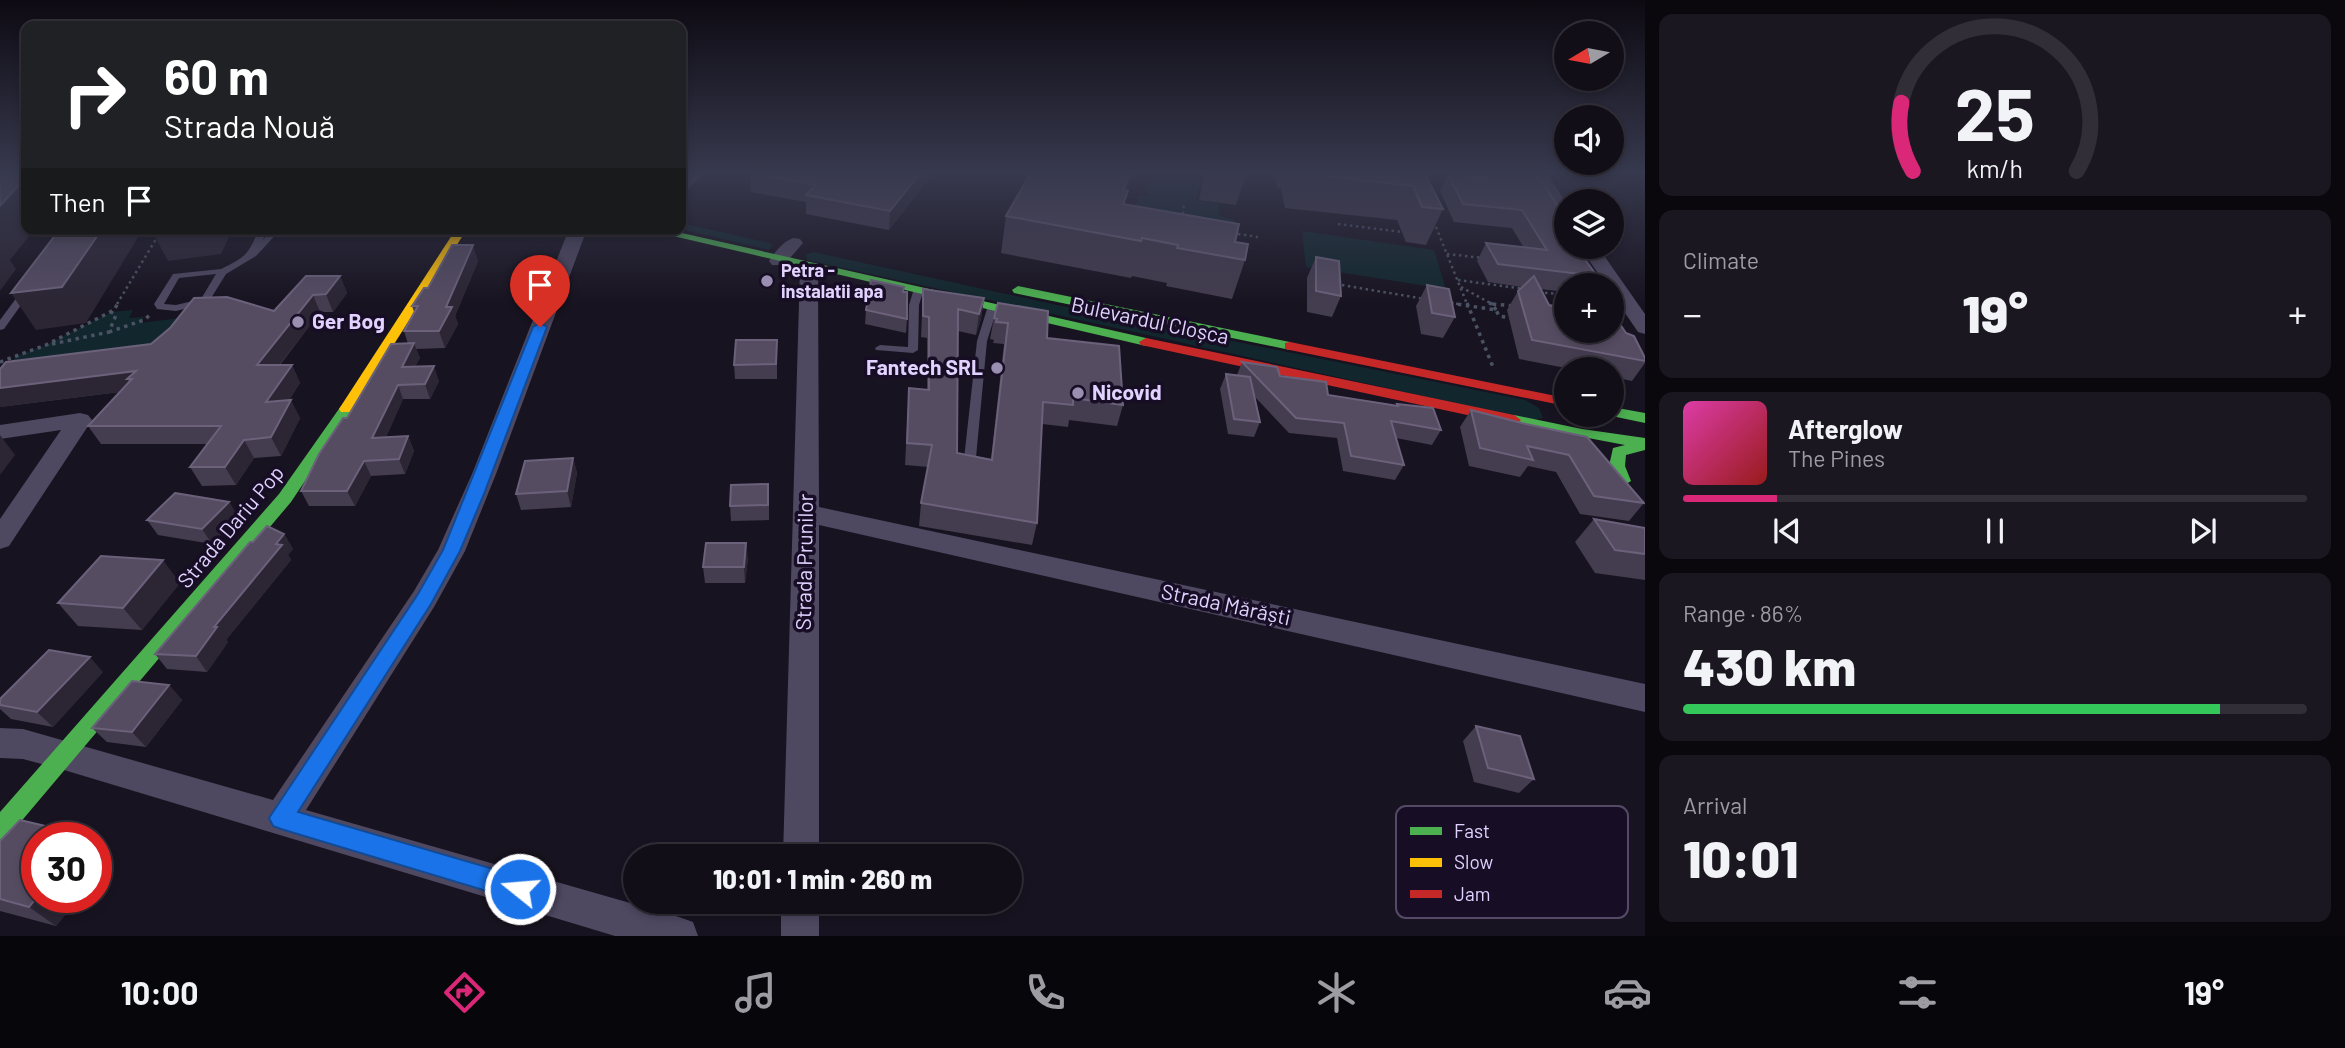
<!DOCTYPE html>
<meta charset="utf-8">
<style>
:root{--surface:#120e18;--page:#1b1721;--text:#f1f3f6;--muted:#9c9ca2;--line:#312e37;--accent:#db2777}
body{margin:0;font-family:Barlow,sans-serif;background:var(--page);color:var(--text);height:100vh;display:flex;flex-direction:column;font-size:26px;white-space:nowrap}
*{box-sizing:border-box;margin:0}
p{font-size:23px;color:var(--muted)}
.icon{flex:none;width:38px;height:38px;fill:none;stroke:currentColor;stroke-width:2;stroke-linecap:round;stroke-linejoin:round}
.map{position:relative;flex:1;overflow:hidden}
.panel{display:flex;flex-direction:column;gap:14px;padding:14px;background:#0a080d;width:700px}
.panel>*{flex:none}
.top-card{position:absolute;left:21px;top:21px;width:665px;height:214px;border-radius:14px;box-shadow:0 4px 10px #0003,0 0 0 2px var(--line);background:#202124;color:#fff;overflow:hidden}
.needle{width:46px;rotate:260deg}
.tools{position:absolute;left:1554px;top:21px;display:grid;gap:14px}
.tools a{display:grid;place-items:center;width:70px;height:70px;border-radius:50%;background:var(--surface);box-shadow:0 4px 10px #0003,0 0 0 2px var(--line);font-size:35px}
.speed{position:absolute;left:21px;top:822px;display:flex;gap:14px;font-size:35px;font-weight:700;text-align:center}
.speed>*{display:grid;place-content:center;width:91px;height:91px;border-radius:50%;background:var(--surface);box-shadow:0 4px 10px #0003,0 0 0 2px var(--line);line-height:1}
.speed .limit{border:10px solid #d22;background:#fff;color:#111}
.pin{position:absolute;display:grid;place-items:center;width:60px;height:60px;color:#fff;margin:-72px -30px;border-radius:50% 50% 50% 0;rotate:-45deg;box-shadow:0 0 7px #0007}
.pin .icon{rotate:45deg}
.me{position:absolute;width:77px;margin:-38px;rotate:287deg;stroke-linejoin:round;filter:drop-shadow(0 0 5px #0008)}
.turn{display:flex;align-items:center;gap:24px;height:147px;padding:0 28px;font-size:32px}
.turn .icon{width:91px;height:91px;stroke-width:2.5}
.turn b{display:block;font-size:49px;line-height:60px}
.then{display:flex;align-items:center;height:66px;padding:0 28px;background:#0003;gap:14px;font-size:26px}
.big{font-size:52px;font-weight:800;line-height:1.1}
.panel .widget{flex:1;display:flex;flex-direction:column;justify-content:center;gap:10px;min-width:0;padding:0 24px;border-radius:14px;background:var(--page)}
.panel .dial{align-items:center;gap:0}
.dial svg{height:182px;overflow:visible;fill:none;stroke:var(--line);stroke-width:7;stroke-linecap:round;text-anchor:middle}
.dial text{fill:var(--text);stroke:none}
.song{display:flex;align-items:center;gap:21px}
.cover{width:84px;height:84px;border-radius:10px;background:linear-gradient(135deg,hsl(320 70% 55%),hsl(0 70% 35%))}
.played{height:7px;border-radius:4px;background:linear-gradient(90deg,var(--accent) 15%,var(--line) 15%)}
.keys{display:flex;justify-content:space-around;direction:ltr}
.heat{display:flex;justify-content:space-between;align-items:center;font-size:38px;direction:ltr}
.charge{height:10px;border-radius:5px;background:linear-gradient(90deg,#34c759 86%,var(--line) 0)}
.trip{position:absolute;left:623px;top:844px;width:399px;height:70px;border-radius:35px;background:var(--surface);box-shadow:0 4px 10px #0003,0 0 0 2px var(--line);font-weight:800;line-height:70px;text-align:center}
.tab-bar{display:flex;height:112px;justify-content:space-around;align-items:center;background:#07060a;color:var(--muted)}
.tab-bar .icon{width:49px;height:49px}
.tab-bar .selected{color:var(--accent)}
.tab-bar b{font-size:32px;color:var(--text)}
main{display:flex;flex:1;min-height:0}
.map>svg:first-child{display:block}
.green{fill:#12272d}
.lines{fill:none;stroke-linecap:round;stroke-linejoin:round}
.path-far1{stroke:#4a5263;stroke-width:2.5;stroke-dasharray:2.5 3.5;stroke-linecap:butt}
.path{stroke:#4a5263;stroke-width:3.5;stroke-dasharray:3.5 4.5;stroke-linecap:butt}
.lane{fill:#4e4861;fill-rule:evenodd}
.street{fill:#4e4861;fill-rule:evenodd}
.fast{fill:#4caf50;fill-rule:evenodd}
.slow{fill:#ffc107;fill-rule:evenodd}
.jam{fill:#c62828;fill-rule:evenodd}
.wall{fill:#443c4f}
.shaded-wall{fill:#2b2534}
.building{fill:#554c62;stroke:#6b617b;stroke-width:2}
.route{fill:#1a73e8;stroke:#114b97;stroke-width:2}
.poi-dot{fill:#9b8fb1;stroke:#170e25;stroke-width:2.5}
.labels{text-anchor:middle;stroke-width:7;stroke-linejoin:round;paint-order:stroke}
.far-poi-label{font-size:18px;font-weight:bold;fill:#e1d2ff;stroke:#170e25;text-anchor:start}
.street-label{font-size:21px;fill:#e1d2ff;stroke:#170e25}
.poi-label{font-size:21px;font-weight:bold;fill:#e1d2ff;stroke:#170e25;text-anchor:start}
.key{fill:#170e25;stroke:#544966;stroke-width:2}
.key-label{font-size:19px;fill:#e1d2ff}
</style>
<main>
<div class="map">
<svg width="1645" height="936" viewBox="0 0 1645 936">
<rect width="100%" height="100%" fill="#181320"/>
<path class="green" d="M1141 172H1203L1196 200 1219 204V216L1235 220 1230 255 1130 237 1138 195 1147 196 1149 191 1145 188 1148 178 1140 176Z
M681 223 770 243 772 246 769 250 681 229Z
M1302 231 1434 250 1446 289 1306 267Z
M813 252 1099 314 1525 400 1539 408 1543 418 1532 420 807 260 806 254Z
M133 310 129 318 144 317 141 323 188 317 171 342 4 374 16 356 46 345 111 312Z"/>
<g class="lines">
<path class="path-far1" d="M1181 214 1197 217
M1183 214 1184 204
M1338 224 1403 232
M1436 227 1467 304
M1232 233 1258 237
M1447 254 1483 258
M1458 280 1525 289
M1336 284 1425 299
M1461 287 1492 304
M1539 292 1566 295
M1450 303 1459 304
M117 304 162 229
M1492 304H1495"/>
<path class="path" d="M1450 303 1496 310 1499 316 1511 318
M1467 303 1493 367
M1489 303 1492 304
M1496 310 1492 304 1514 306
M109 332 144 320 151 314
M52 344 109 332 116 315 111 312
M0 362 46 345 114 310 118 303"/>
<path class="lane" d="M259 229H267L263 240 272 229H281L256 256 226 274 208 303 176 311 157 309 154 304 173 274 221 269C247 256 248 255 259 229ZM216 274 201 299 176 305 164 304 179 278Z
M26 288 31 291 4 329 0 330V320L23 289Z
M918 289 923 292 919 305 918 350 913 353 876 350 875 348 880 345 908 347 909 305 913 292Z
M992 306 997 309 987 341 975 468 969 472 963 468 977 341 987 309Z"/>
<path class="street" d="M688 172H705L687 190 681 192V179Z
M1530 172H1546L1566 202V219L1560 218Z
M569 229H587L496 474 465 551 434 607 306 810 679 917 693 922 698 936H615L64 770 23 759 0 758V728L23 729 273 800 414 591 438 550 472 474Z
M794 238 800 239 803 243 784 265H772L769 261C775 252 784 240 794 238Z
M1580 247H1598L1645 314V334L1638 332 1612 294V285H1606Z
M809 262 818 268 819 507 1645 684V712L819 525V856H783L800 268Z
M80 413 88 415 92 420 9 546 0 549V519L61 430 0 439V425Z
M781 901H819V936H781Z"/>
<path class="fast" d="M643 229H664L1146 338 1153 342 1146 346Z
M1018 286 1290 342 1297 346 1290 350 1014 293 1012 290Z
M346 404 353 409 291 502 8 837 0 840V812L279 494 341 406Z
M1612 407 1645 413V423L1607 415H1612Z
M1514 415 1582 429 1645 438V450L1626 455 1625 466 1631 481 1623 486 1617 485 1609 466 1613 448 1625 445 1509 423 1507 420Z"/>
<path class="slow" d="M456 229H467L351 412H341L339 409Z"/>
<path class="jam" d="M1146 338 1514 415 1521 420 1514 425 1141 345 1139 342Z
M1290 342 1566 398V406L1285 349V343Z"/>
</g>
<path class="wall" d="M751 172H934L889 230 806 214V202L751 192 750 173Z
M1031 172H1132L1125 204 1235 242 1245 260 1232 299 1166 286 1167 283 1132 276 1131 278 1001 253 1006 216Z
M1205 172H1247L1236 205 1199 200Z
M1273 172H1424L1443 209 1426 245 1406 242 1397 220 1285 208 1281 188H1278Z
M1464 172H1536L1566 247H1577V248L1597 276 1591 285H1566V292L1540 289 1549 305 1626 333 1645 358V363L1632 381 1612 377V369H1571L1519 359 1507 310 1518 291 1522 287 1488 282 1477 261 1486 243 1524 248 1512 228 1454 222 1440 191 1448 174 1467 176Z
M1316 257 1341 296 1332 317 1307 312V278Z
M478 261 455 316 458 324 445 348 416 349 420 358 415 366 439 381 430 399H403L386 437 408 436 414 451 405 474 371 476 355 506H309L301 491 347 418 408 344 404 331 414 312 412 306 428 288Z
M340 276 347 293 333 312H320L280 365H292L300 383 289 400 300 418 281 456 254 458 236 485 202 486 190 467 208 444H101L88 426 120 392 0 407 151 344 274 311Z
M1427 285 1455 317 1443 338 1421 334 1416 306Z
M923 289 984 298 981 319 976 335 958 331 957 453 991 459 1004 344 993 343 994 340 990 339 994 318 998 303 1048 311 1047 338 1119 346 1123 405 1117 426 1069 420 1068 427 1042 424 1037 523 1032 545 919 526 921 503 928 467 905 465 909 388 927 390V338L921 337Z
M903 292 907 319 906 333 865 324 866 310Z
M777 354V379H735L734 365Z
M1242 362 1328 395 1396 406 1397 404 1441 430 1432 445 1396 438 1404 465 1395 480 1343 471 1337 438 1289 433 1254 396 1260 422 1254 437 1228 434 1220 389 1226 374 1237 375Z
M1471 410 1526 424 1644 503 1629 521 1580 514 1556 472 1528 466 1520 477 1469 466 1460 427Z
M573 458 577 473 571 507 521 510 516 494Z
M769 499V520L731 521 730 506Z
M229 502 238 517 212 544 158 535 147 520Z
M1594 519 1645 528V580L1595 573 1575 542Z
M284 534 293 549 288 555 291 560 226 640 228 642 207 672 167 669 155 654 253 542Z
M748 558 745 583H705L703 567Z
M180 583 142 630 78 626 58 603Z
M103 672 53 727 11 719 0 709V699Z
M169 685 182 700 146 747 107 742 92 728Z
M1476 726 1534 779 1519 793 1474 782 1463 741Z
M20 820 88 836 90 838H37V898H79L56 926 0 911V841Z
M930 901H989L985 914H931Z"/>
<path class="shaded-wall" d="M0 172H26V229H35L10 260 16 269 0 291Z
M921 172H934L889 230 890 211Z
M1131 172H1132L1126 197 1128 191 1120 227 1123 190Z
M102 229H143L86 323 36 330 11 293Z
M197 229H233L221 254 168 261 154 235Z
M473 245 478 261 455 316 458 324 445 348 439 331 446 307Z
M340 276 347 293 333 312 326 294Z
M313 295 320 312 266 382 257 365Z
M984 298 981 319 976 335 979 314Z
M414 343 420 358 408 381 402 367Z
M292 365 300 383 276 420 266 402Z
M434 366 439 381 430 399 425 384Z
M136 371 127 379 134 390 0 407V388Z
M398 385 403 399 379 453 372 438Z
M291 400 300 418 281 456 271 437Z
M0 435 15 455 0 475Z
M408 436 414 451 405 474 399 459Z
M244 440 254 458 236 485 225 467Z
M573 458 577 473 571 507 567 491Z
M364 461 371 476 355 506 347 491Z
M229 502 238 517 212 544 202 529Z
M284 534 293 549 288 555 291 560 226 640 228 642 207 672 196 656 214 627Z
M746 543 748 558 745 583 744 567Z
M163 560 180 583 142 630 123 608Z
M90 657 103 672 53 727 37 712Z
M169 685 182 700 146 747 132 732Z
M96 844 112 857 96 876Z
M37 897V898H79L56 926 29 907Z"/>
<path class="building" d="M6 172H26V177L0 206V179Z
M751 172H921L890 211 806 195 816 185 750 173Z
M1031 172H1131L1123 190 1128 191 1123 204 1239 224 1235 242 1248 244 1245 260 1177 248 1178 245 1142 238 1141 241 1006 216Z
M1298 172H1424L1443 209 1422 207 1413 186 1298 173Z
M1484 172H1536L1566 219V247H1576L1597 276 1498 264 1486 243 1547 250 1522 210 1463 204 1448 174 1488 178Z
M60 229H102L62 287 11 293Z
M157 229H197L154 235Z
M452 245H473L446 307H452L439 331H404L418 306H412L424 288H428Z
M1316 257 1339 261 1341 296 1316 291Z
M306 276H340L326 294 313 295 257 365H292L266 402 291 400 271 437 244 440 225 467H190L221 426H88L132 379H127L136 371 0 388V369L6 362 151 344 170 328 194 298 227 297 274 311Z
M1534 276 1549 305 1566 308V331H1612V314H1613L1626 333 1634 336 1645 358V361L1532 340 1518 291Z
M871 280 904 287 903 292H907V319L866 310Z
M1427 285 1449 289 1455 317 1432 313Z
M923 289 984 298 979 314 958 309 957 453 992 460 1008 323 996 322 997 319 994 318 998 303 1048 311 1047 338 1119 346 1123 405 1073 398V405L1043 402 1037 523 921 503 932 445 907 443 909 388 929 390V317L923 316Z
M736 340H777L776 364 734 365Z
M414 343 402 367 434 366 425 384 398 385 372 438 408 436 399 459 364 461 347 491H301L319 454 343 418H347L391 344Z
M1242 362 1277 367 1280 376 1326 382 1328 395 1398 406 1397 404 1433 408 1441 430 1391 421 1404 465 1351 456 1344 423 1296 418Z
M1226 374 1250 377 1260 422 1234 419Z
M1471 410 1526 424 1587 437 1644 503 1594 496 1569 455 1527 446 1533 460 1480 448Z
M573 458 567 491 516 494 525 461Z
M768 484V505L730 506 731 485Z
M175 493 229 502 202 529 147 520Z
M1594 519 1645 528V554L1615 550Z
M267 526 284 534 276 544 282 545 214 627H217L196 656 155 654 250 542H253Z
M706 543H746L744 567H703Z
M101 556 163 560 123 608 58 603Z
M49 650 90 657 37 712 0 705V699Z
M132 681 169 685 132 732 92 728Z
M1476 726 1520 736 1534 779 1488 768Z
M20 820 88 836 86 838H37V897L29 907 0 899V841Z
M929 855H983V856H929Z"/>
<linearGradient id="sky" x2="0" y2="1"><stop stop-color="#0d0a12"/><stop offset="0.57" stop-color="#37394e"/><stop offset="1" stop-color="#37394e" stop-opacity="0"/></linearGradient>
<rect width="1645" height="303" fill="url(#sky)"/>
<path class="route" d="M540 323 547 327 484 494 460 551 431 604 298 812 520 877 528 880 532 889 528 897 520 901 281 829 273 826 269 818 418 594 443 550 533 327Z"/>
<g class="poi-dot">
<circle cx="767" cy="281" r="7"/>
<circle cx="298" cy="322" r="7"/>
<circle cx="997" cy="368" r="7"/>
<circle cx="1078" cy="393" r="7"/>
</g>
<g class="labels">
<g class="far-poi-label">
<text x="781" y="277">Petra -<tspan x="781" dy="21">instalatii apa</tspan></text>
</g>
<g class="street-label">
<text transform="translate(1150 321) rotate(12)" y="7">Bulevardul Cloșca</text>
<text transform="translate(231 527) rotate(-50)" y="7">Strada Dariu Pop</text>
<text transform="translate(805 562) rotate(-89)" y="7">Strada Prunilor</text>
<text transform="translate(1226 605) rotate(12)" y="7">Strada Mărăști</text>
</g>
<g class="poi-label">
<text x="312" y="329">Ger Bog</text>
<text x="983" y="375" text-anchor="end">Fantech SRL</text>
<text x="1092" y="400">Nicovid</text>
</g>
</g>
<rect x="1396" y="806" width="232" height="112" rx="10" class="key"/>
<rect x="1410" y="827" width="32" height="8" fill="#4caf50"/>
<rect x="1410" y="858" width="32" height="9" fill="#ffc107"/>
<rect x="1410" y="890" width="32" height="8" fill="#c62828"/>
<g class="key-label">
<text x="1454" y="838">Fast</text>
<text x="1454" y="869">Slow</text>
<text x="1454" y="901">Jam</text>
</g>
</svg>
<div class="tools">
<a><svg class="needle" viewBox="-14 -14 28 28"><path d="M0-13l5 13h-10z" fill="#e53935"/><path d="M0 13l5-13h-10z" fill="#9c9ca2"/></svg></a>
<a><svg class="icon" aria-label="sound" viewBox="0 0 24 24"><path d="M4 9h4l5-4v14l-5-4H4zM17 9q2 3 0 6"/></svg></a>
<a><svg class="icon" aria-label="layers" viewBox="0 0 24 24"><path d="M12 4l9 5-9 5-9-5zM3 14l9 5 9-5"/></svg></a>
<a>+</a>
<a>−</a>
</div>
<div class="speed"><div class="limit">30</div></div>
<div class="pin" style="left:540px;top:327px;background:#d93025"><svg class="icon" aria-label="arrive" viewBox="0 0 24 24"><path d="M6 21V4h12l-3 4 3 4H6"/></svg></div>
<svg class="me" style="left:520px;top:889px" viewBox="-20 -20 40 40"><circle r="17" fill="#1a73e8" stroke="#fff" stroke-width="3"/><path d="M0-11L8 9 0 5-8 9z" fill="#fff"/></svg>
<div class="trip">10:01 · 1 min · 260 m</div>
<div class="top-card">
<div class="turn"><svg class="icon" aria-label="right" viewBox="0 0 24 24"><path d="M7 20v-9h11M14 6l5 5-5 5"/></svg><div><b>60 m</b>Strada Nouă</div></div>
<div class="then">Then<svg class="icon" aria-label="arrive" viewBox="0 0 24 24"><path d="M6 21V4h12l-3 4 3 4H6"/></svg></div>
</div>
</div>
<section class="panel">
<div class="widget dial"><svg viewBox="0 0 100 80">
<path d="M14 69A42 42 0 1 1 86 69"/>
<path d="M14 69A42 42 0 0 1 9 39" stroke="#db2777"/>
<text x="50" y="56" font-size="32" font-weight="700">25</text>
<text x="50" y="72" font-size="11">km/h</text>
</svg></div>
<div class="widget"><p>Climate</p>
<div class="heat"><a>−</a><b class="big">19°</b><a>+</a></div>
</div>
<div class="widget">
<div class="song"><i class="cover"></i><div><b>Afterglow</b><p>The Pines</p></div></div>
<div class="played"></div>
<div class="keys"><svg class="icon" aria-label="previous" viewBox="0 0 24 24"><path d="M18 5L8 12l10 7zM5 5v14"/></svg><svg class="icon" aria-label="pause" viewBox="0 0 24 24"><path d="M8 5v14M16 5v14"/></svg><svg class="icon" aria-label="next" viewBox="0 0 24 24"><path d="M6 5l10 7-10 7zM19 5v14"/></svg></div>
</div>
<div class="widget"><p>Range · 86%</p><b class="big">430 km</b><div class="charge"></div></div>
<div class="widget"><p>Arrival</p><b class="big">10:01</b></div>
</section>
</main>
<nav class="tab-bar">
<b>10:00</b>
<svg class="icon selected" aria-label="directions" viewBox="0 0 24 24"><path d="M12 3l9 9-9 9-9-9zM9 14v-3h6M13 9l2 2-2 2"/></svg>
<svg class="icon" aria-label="music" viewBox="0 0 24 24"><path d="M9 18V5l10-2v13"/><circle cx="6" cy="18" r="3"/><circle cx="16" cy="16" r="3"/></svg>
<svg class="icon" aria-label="phone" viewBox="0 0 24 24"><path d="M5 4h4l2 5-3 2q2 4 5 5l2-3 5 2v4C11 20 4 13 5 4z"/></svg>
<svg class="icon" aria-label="climate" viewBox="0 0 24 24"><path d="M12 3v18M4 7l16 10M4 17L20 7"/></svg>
<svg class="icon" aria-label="car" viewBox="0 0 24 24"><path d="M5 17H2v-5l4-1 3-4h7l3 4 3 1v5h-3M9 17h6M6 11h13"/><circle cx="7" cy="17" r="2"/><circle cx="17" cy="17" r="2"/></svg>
<svg class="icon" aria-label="filters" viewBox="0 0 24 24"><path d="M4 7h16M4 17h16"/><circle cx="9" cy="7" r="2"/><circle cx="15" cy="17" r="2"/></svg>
<b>19°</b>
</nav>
